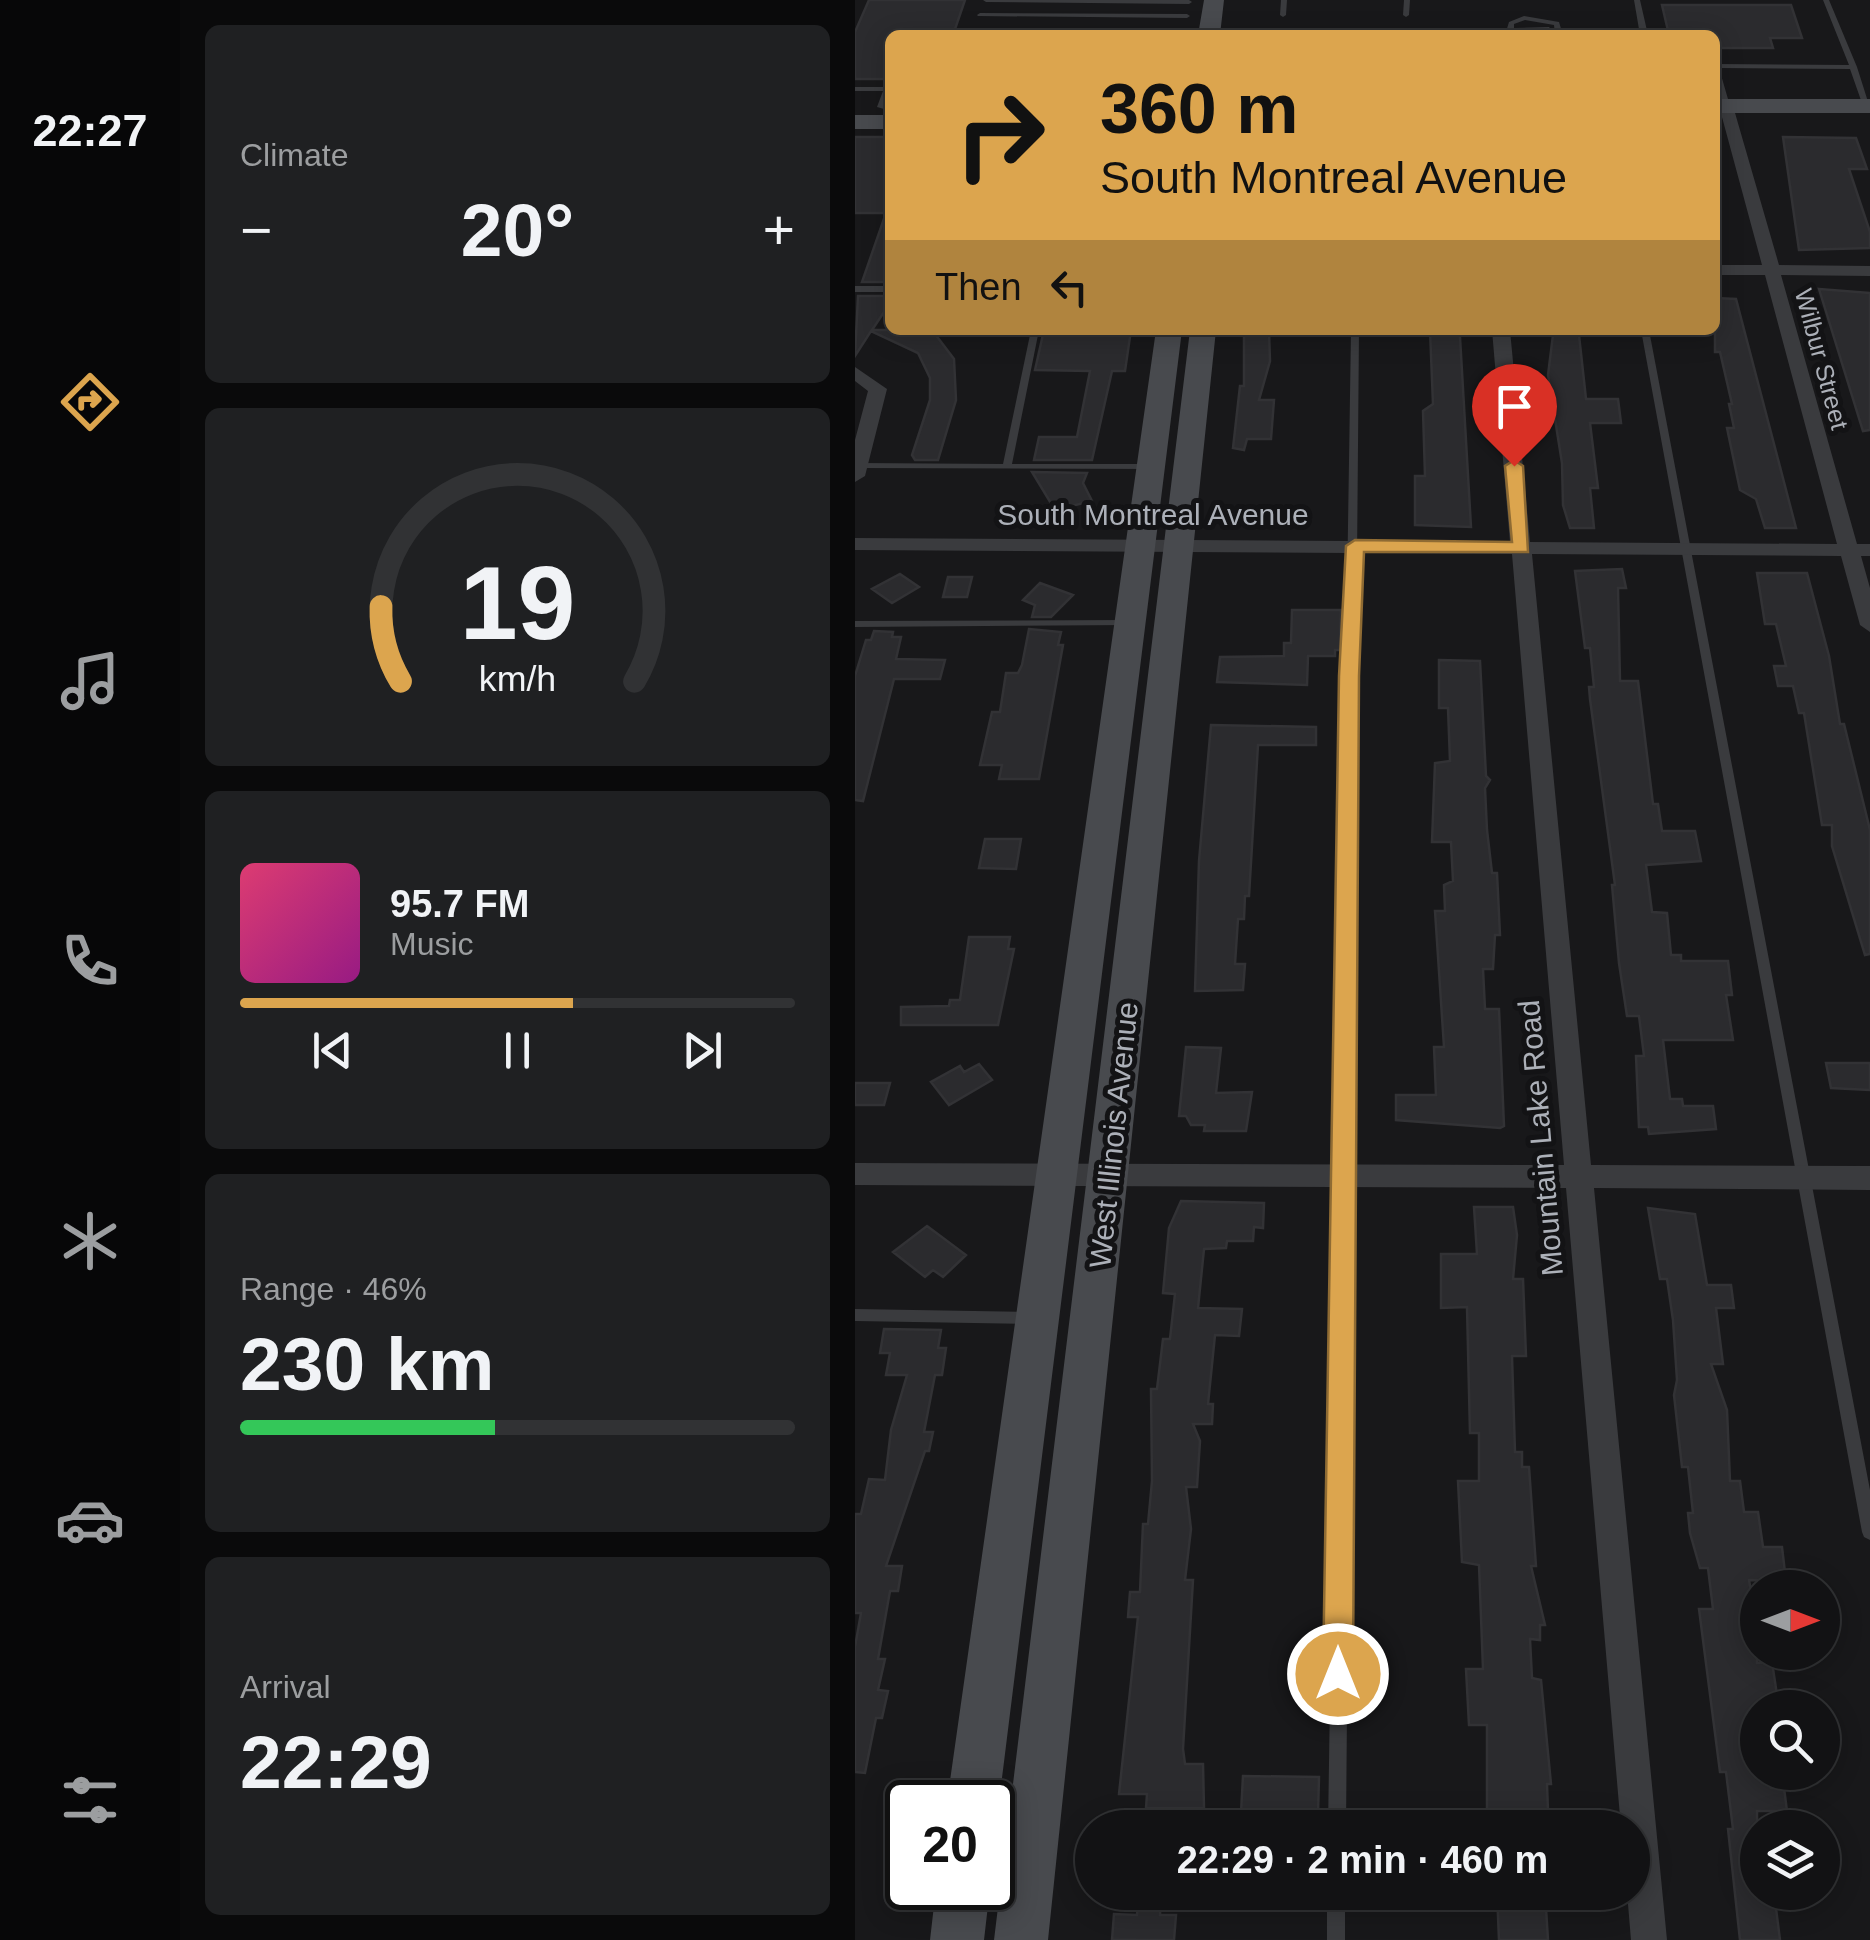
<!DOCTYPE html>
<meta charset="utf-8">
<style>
:root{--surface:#121214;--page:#1f2022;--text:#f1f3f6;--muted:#9c9ea0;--line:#313234;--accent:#dca54e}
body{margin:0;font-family:Helvetica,sans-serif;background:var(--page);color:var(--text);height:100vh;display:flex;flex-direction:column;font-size:38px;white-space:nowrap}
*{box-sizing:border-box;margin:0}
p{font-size:32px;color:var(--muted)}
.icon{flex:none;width:55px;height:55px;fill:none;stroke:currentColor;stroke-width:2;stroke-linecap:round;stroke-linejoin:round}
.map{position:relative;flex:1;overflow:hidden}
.details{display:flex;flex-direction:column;gap:25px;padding:25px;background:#0a0a0b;width:675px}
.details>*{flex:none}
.hud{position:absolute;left:30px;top:30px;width:835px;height:305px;border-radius:15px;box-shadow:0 5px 25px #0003,0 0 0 2px var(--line);background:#dca54e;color:#111;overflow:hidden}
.needle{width:65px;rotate:90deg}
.fabs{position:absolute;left:885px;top:1570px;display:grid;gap:20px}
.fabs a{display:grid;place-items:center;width:100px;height:100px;border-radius:50%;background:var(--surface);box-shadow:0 5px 25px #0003,0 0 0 2px var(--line);font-size:50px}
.speed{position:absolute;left:30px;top:1780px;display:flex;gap:20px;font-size:50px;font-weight:700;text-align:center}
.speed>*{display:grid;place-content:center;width:130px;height:130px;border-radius:50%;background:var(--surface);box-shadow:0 5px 25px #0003,0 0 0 2px var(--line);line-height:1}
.speed .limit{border:5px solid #111;border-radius:15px;background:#fff;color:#111}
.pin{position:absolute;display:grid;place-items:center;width:85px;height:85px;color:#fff;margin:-102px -42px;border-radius:50% 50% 50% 0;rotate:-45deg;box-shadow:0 0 10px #0007}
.pin .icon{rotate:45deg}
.me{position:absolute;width:110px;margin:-55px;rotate:0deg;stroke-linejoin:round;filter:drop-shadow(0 0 8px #0008)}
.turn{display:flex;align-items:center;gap:35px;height:210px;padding:0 50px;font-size:45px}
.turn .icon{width:130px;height:130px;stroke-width:2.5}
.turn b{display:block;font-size:70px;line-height:85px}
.then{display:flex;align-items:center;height:95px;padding:0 50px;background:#0003;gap:20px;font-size:38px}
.big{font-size:75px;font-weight:700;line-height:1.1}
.details .widget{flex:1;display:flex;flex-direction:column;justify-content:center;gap:15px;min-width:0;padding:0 35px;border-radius:15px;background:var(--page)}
.details .dial{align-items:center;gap:0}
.dial svg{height:260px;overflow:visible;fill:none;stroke:var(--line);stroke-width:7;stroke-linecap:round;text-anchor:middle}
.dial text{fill:var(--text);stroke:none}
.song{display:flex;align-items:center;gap:30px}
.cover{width:120px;height:120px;border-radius:15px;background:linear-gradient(135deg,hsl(340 70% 55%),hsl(310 70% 35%))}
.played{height:10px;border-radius:5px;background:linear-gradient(90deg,var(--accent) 60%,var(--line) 60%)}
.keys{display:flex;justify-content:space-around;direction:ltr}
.heat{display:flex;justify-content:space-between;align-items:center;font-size:55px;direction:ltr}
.charge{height:15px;border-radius:8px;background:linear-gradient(90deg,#34c759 46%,var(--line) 0)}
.trip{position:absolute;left:220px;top:1810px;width:575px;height:100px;border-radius:50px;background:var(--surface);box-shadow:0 5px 25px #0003,0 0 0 2px var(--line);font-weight:700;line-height:100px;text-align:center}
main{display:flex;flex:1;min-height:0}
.tab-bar{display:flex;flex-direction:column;width:180px;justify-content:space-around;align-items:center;background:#070708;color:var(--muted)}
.tab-bar .icon{width:70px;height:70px}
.tab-bar .active{color:var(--accent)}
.tab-bar b{font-size:45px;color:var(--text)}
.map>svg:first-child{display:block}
.building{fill:#2b2b2e;stroke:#323235;stroke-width:2.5}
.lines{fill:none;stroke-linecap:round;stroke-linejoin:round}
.lane{fill:#3a3b3e;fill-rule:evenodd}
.street{fill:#3a3b3e;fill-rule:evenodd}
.secondary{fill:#484a4e;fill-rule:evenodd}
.route{fill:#dca54e;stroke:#8f6b33;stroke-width:2.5}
.labels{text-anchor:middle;stroke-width:10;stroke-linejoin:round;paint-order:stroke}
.far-street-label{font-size:25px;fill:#acb0b8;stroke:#131315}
.street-label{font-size:30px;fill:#acb0b8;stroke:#131315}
</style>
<main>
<nav class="tab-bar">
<b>22:27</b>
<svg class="icon active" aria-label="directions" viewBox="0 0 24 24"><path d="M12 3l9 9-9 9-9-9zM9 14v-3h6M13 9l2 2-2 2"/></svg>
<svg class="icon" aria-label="music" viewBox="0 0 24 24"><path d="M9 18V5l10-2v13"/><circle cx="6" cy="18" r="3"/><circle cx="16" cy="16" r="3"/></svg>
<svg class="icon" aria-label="phone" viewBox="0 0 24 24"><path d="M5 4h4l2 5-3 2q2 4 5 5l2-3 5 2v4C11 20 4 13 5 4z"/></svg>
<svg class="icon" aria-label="climate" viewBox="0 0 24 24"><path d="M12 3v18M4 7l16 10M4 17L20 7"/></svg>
<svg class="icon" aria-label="car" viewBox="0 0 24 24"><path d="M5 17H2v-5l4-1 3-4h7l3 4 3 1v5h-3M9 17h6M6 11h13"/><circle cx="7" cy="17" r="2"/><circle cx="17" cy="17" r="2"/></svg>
<svg class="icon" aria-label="filters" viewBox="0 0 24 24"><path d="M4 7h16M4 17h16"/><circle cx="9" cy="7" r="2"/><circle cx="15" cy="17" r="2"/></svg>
</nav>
<section class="details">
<div class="widget"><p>Climate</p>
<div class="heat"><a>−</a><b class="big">20°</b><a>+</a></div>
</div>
<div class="widget dial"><svg viewBox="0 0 100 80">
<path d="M14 69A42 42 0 1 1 86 69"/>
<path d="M14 69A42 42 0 0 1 8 46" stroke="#dca54e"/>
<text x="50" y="56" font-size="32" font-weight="700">19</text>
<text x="50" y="72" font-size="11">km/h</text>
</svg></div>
<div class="widget">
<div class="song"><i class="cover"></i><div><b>95.7 FM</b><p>Music</p></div></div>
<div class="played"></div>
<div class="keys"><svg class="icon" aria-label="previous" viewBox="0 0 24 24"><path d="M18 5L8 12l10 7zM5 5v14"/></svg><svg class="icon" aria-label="pause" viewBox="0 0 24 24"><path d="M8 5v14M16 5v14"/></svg><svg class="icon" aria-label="next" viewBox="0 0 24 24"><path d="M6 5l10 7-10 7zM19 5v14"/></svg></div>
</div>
<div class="widget"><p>Range · 46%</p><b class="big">230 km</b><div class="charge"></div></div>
<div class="widget"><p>Arrival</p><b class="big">22:29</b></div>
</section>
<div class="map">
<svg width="1015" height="1940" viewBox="0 0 1015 1940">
<rect width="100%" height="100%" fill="#18181a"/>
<path class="building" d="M14 0H110L98 35H35V79H0V32Z
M807 5H936L947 38H915L918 48H860V35H814Z
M0 137H35V282H7L31 213H0Z
M928 137 1001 138 1012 169H994L1015 232V248L944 250Z
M964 289 1015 293V430L1008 431Z
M3 296H35V303L17 330H77L99 359 101 400 83 460H60L57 455 75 400V378L63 353 16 331 0 356Z
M860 298 881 299 941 528H910L901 499 885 490 872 428H879L874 404H877L865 352H860Z
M189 330H276L270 371H257L237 460H179L184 437H222L235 371 180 370Z
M575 330H601L605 337 616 527 560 525V476H570L568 411 578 404Z
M389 331H414L415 361 404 400H419L416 439H392L389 450 378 448 385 386H389Z
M698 335H724L731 399H763L766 423H735L743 488H735L739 528H715L708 505 707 463 693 375Z
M177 472 232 473 228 483 237 501 200 510Z
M767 569 771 588H763L765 681H783L798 804H803L807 831H840L846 861 791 865 797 912 812 913 816 955H826V961H873L877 995H871L878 1040H808L815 1099H827L828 1106H858L861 1129 794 1134 793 1127H784L781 1056H789L784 1016H772L764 963 757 885H760L735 699 734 687H739L735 648H730L720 571Z
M902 573H952L974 656 985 724H989L1015 830V954L1010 955 977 846V825H967L949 713H944L938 686H923L919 666H931L921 624H910Z
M45 574 64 587 37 603 17 589Z
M93 577H117L112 597H88Z
M185 583 218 595 196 617H177L180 605 168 600Z
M437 610H486L485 650H480V656H453L452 685 362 682 365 657 429 656V643H436Z
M174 629 206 632 203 645H208L184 779H144L147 765H125L137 712H145L151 673H163L167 665Z
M19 631 38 632 37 637H46L41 659 90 660 85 679H39L8 801 0 800V676L11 640H16Z
M584 660 625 661 631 776 635 780 630 788 632 830 637 873H642L645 935H640L638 969H628L630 1009H644L649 1126 645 1128 541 1120V1095H581L579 1047H589L580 911H590L589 885 598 881 596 842H577L580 763 595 761 593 708H584Z
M356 725 461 727V745H403L394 896H390L389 919H383L380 964H390L388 990 340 991 344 861Z
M130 839H166L161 869 124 868Z
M114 937H155L153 949H159L143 1025H46V1007L94 1006 95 1000H105Z
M331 1047 366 1048 361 1093 397 1092 391 1131H349L350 1125H336L331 1116H324Z
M971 1063H1015V1090L976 1088Z
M124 1064 137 1080 94 1105 76 1082 105 1066 109 1072Z
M0 1083H35L29 1105H0Z
M326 1201 409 1203 408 1228 399 1227 398 1241H372L371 1248 349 1249 343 1308 387 1309 384 1336 360 1335 353 1404H358L357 1424H338L345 1441 342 1487H331L336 1529 330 1580H338L328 1749 330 1764H348L349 1808H291L292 1794H264L283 1617H273L275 1592H285L288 1524H293L297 1481 296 1389H302L308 1339H315L320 1294 308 1293 314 1228Z
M619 1207H658L662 1235 658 1279H668L671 1356H657L660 1452H667V1467H674L681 1566H676L690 1625H685V1640L675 1639 677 1678 686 1680 696 1784H692L693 1811 632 1810V1725H614L611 1669H628L624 1565 607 1562 603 1481H624V1433H615L612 1307 586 1308V1254H622Z
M793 1208 840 1214 852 1285H876L879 1308H861L868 1364H856L872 1410 875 1481H885L889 1512H903L908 1547H927L931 1581 894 1580 902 1627V1663L917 1662 924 1708H902V1772H913L916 1788H929L932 1811H902V1892H919L925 1940H885L873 1829H878L871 1772H865L844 1609H858L853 1568H845L835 1533 833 1513H838L833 1467H827L819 1395 822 1380 818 1320 812 1279H805Z
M72 1226 111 1255 88 1277 78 1270 70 1277 38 1252Z
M29 1329 86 1330 83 1348H91L87 1375H80L69 1432H78L74 1451H70L31 1566H47L43 1591H35L23 1659H30L23 1690 33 1691 27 1718H21L10 1773 0 1772V1647L6 1613H0V1514H6L14 1479 30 1480 36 1430 52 1375H31L35 1353H25Z
M388 1776 464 1777 463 1814 386 1813Z
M284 1892H306L305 1915H321L319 1940H257L259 1914 282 1915Z
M642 1892H690L693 1940H644Z"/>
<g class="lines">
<path class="lane" d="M128 0H334L337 2 334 4 131 2Z
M426 0H432L431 15 428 17 425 15Z
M549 0H555L554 15 551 17 548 15Z
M779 0H785L793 35H785Z
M968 0H974L1002 67 1015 108 1008 106 995 69 864 68 875 106 868 108 860 79V64L994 65Z
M125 13 332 14 335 16 332 18 123 16 122 15Z
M669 16 704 22 708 35H693L692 31 663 32 664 35H650L654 22ZM670 20 699 25 700 35 694 27 659 28V24Z
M120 28 330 31 334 33 323 35 118 31V29Z
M0 87H35V93L29 109 22 107 28 91H0Z
M0 286H35V292H0Z
M176 330H184L157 464H295L298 465V469L0 468V464L3 463 148 464Z
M496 330H504L491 1828H473Z
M786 330H794L1015 1490V1540L1009 1537 1007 1532Z
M272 620 277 623 276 625 0 627V621Z
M0 1309 177 1312 182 1313 184 1318 182 1323 177 1324 0 1321Z
M472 1892H490V1940H472Z"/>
<path class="street" d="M871 102 878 106 924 265 1015 266V276L926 275 1002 544H1015V556H1006L1015 588V632L1005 625 986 556 677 554 736 1165 1015 1166V1190L739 1188 812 1940H776L772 1892H778V1828H766L711 1188 0 1185V1163L709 1165 657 554 0 550V538L655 542 637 330H655L675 542 982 544 910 275H860V265H907L864 106Z
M0 367 32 389 10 476 0 482V440L13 391 0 381Z"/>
<path class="secondary" d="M349 0H369L365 35H343Z
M860 99H1015V113H860Z
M0 115H35V129H0Z
M301 330H327L144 1802 138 1818V1802H92Z
M335 330H361L193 1940H139Z
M81 1888H135L129 1940H75Z"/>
</g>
<path class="route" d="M659 460 668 466 673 552H509L504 676 498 1674 494 1684 483 1689 472 1684 468 1674 484 676 491 546 500 540 657 542 650 466Z"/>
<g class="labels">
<g class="far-street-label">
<text transform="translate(967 359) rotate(75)" y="9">Wilbur Street</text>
</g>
<g class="street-label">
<text x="298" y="525">South Montreal Avenue</text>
<text transform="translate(259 1135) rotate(-84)" y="10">West Illinois Avenue</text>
<text transform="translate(686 1138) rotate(-95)" y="10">Mountain Lake Road</text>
</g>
</g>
</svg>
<div class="fabs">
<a><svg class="needle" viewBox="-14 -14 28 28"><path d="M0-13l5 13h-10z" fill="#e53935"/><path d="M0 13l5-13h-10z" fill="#9c9ea0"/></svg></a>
<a><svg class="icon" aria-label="search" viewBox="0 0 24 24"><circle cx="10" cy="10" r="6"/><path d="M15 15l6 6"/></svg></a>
<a><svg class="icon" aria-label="layers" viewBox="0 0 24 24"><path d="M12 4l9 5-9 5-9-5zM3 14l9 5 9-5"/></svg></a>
</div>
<div class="speed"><div class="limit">20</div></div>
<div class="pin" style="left:659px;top:466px;background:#d93025"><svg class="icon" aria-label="arrive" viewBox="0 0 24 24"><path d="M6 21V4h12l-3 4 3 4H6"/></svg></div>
<svg class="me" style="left:483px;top:1674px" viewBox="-20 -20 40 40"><circle r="17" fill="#dca54e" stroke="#fff" stroke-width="3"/><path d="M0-11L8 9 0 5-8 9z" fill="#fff"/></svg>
<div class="trip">22:29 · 2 min · 460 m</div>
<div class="hud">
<div class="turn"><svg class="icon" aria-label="right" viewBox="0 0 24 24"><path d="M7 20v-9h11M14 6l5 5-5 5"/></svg><div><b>360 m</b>South Montreal Avenue</div></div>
<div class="then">Then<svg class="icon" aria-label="left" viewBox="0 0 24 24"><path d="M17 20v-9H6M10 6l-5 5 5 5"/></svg></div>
</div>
</div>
</main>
